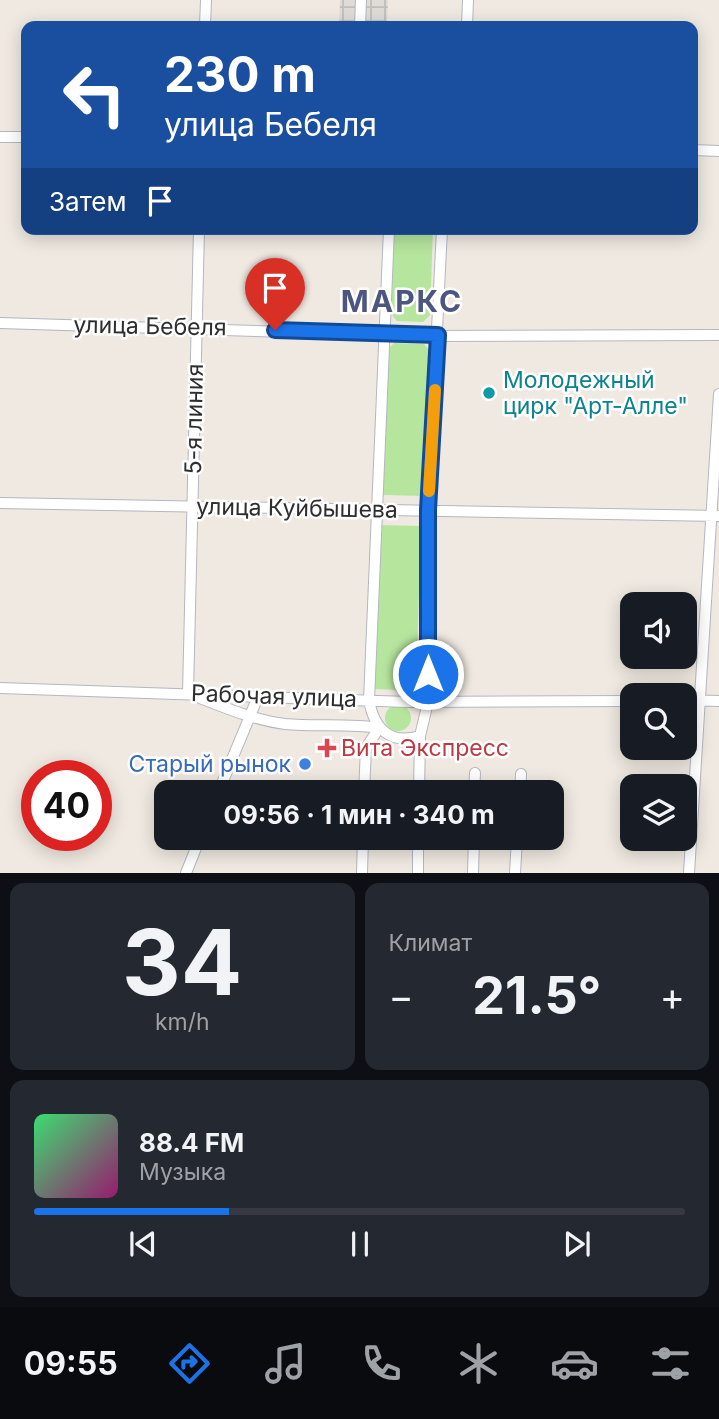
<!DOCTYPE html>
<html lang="ru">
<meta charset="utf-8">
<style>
:root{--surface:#171b24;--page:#242831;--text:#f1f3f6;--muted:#9ea1a6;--line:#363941;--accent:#1a73e8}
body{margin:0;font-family:Inter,sans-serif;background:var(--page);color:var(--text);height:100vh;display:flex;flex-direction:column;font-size:26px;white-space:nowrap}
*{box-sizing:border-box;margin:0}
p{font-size:23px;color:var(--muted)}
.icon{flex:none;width:38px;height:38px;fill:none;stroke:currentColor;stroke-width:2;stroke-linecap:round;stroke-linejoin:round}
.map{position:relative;height:873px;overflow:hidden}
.panel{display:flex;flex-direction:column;gap:10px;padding:10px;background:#0d0f14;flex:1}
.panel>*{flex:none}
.banner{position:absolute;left:21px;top:21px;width:677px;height:214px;border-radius:14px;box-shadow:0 4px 18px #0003;background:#1a4fa0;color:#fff;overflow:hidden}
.controls{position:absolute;left:620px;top:592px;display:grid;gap:14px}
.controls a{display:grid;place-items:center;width:77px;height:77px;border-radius:14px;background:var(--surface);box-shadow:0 4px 18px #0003;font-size:35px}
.speed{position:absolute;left:21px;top:760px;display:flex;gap:14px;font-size:35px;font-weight:700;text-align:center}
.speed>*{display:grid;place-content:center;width:91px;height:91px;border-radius:50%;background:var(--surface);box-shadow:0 4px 18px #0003;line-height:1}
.speed .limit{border:10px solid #d22;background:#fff;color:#111}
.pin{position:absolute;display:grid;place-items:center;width:60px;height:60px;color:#fff;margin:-72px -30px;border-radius:50% 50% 50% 0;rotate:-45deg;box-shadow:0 0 7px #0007}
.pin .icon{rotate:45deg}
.me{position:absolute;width:77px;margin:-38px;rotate:0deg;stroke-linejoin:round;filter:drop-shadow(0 0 5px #0008)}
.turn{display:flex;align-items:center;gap:24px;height:147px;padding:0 28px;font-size:32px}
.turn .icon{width:91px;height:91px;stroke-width:2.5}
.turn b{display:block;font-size:49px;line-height:60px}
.then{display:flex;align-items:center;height:66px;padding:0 28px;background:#0003;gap:14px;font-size:26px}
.big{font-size:52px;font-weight:700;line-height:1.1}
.panel .card{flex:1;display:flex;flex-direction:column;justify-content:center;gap:10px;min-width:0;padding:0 24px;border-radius:14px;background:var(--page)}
.panel .dial{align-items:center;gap:0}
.dial b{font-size:91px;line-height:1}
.song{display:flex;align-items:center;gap:21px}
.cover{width:84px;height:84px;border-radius:10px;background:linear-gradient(135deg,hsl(140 70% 55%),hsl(320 70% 35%))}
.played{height:7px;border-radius:4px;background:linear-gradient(90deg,var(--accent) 30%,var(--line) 30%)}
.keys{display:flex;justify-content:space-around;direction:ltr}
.heat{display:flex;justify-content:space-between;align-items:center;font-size:38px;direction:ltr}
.panel .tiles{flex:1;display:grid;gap:10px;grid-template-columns:1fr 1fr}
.card:last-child{grid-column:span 2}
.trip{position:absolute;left:154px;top:780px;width:410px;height:70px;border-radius:14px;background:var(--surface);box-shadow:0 4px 18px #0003;font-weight:700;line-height:70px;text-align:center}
.tab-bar{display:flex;height:112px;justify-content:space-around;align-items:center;background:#090b0e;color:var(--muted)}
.tab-bar .icon{width:49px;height:49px}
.tab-bar .active{color:var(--accent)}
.tab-bar b{font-size:32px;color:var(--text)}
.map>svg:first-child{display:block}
.grass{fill:#b6e59e}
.plaza{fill:url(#plaza-grid)}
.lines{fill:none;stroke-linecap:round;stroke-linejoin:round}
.minor-casing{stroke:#b4b7c1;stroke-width:12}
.minor{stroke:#fff;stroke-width:10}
.route-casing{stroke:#114b97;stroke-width:18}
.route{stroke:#1a73e8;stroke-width:12}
.slow{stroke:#f59e0b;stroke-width:12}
.culture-dot{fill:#0f9aa8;stroke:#fff;stroke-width:2.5}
.health-dot{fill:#e0444e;stroke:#fff;stroke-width:2.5}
.shop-dot{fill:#3f7fe0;stroke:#fff;stroke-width:2.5}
.labels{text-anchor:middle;stroke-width:5;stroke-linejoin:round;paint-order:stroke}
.street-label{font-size:23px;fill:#2e2e2e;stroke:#fff}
.culture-label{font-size:23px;fill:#0d838f;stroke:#fff;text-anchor:start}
.health-label{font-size:23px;fill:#be3a42;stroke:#fff;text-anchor:start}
.shop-label{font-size:23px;fill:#366cbe;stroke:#fff;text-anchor:end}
.district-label{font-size:30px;font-weight:bold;letter-spacing:2px;fill:#4d5680;stroke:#fff}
</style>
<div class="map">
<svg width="719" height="873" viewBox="0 0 719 873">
<defs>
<pattern id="plaza-grid" width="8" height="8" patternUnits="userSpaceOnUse" patternTransform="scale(1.75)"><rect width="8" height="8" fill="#dfdcd8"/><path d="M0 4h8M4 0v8" fill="none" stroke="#c0bdba"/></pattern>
</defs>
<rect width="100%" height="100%" fill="#efe9e1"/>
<path class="grass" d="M394 229H433L430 315 423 322 397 321 391 314Z
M394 343 424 344 430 351 425 496 383 495 388 349Z
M379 525 421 526 416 691 374 689Z
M385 718a13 13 0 1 1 26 0a13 13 0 1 1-26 0Z"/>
<path class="plaza" d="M340 0H388L387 26H339Z"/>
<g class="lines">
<g class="minor-casing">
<path id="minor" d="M205 26 206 0
M360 26 361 0
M467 26 468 0
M0 137H26
M693 150 719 151
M389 229 369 700C374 729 390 745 420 736
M0 323 417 336 719 335
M0 503 719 516
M0 688 408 702 632 701
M188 693 199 229
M200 698C228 709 255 720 285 724 316 727 348 723 379 728L366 748 364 793
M684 700 719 701
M218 793 257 699
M419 793 420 736 428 702V510L442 229
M474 793 475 773
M520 793 521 774
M186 873 200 838
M362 873 363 838
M418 873V838
M473 873 474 838
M515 873 517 838
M689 873 719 394"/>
</g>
<use href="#minor" class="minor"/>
</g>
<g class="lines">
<g class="route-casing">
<path id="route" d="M275 330 438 335 428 510V674"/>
</g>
<use href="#route" class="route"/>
<path class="slow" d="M429 491 435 390"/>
</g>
<circle class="culture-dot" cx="489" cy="393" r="7"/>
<path class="health-dot" d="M323.5 737.5h7v7h7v7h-7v7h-7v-7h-7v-7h7z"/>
<circle class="shop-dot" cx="305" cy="764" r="7"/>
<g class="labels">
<g class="street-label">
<text transform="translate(150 326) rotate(1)" y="8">улица Бебеля</text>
<text transform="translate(194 419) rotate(-89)" y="8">5-я линия</text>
<text transform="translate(297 508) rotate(1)" y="8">улица Куйбышева</text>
<text transform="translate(274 696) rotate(2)" y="8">Рабочая улица</text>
</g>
<g class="culture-label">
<text x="503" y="388">Молодежный<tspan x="503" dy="26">цирк "Арт-Алле"</tspan></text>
</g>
<g class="health-label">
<text x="341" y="756">Вита Экспресс</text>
</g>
<g class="shop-label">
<text x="291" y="772">Старый рынок</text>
</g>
<g class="district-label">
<text x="402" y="312">МАРКС</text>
</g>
</g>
</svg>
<div class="controls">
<a><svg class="icon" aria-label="sound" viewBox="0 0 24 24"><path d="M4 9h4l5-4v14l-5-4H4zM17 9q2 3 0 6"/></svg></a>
<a><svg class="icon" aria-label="search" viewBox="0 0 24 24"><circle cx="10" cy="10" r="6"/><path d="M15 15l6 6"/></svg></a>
<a><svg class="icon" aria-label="layers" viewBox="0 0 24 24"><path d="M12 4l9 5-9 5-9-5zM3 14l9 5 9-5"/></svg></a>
</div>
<div class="speed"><div class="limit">40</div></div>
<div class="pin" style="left:275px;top:330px;background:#d93025"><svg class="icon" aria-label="arrive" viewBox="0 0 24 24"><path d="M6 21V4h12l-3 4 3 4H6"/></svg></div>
<svg class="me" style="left:428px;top:674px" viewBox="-20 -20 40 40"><circle r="17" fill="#1a73e8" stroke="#fff" stroke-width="3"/><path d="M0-11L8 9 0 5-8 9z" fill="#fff"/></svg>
<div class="trip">09:56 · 1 мин · 340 m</div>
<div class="banner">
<div class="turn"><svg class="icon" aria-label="left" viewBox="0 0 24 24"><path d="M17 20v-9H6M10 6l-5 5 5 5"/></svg><div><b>230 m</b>улица Бебеля</div></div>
<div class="then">Затем<svg class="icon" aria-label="arrive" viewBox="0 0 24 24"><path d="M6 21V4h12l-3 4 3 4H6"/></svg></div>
</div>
</div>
<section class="panel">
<div class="tiles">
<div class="card dial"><b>34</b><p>km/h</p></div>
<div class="card"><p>Климат</p>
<div class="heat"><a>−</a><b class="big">21.5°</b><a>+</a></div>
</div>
<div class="card">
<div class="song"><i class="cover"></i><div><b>88.4 FM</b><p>Музыка</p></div></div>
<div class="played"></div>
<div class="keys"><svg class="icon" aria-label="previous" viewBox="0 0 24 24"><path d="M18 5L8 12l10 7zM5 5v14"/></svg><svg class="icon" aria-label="pause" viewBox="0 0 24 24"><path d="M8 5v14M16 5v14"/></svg><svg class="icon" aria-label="next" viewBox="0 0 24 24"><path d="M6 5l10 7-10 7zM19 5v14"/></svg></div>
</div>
</div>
</section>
<nav class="tab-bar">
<b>09:55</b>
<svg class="icon active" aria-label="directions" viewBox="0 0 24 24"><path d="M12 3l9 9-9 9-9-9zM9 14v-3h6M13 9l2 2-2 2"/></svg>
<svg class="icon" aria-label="music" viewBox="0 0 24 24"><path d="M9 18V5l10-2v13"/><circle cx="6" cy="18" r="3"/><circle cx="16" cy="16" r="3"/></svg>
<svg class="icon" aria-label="phone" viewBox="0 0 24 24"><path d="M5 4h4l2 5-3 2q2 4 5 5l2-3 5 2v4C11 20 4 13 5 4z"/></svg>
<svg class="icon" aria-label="climate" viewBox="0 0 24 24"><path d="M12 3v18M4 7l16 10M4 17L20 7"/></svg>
<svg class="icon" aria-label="car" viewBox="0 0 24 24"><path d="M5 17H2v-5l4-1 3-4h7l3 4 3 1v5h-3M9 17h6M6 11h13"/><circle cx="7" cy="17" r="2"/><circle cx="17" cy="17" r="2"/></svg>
<svg class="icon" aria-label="filters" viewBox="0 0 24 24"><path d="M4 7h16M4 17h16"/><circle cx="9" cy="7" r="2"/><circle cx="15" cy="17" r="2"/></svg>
</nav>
